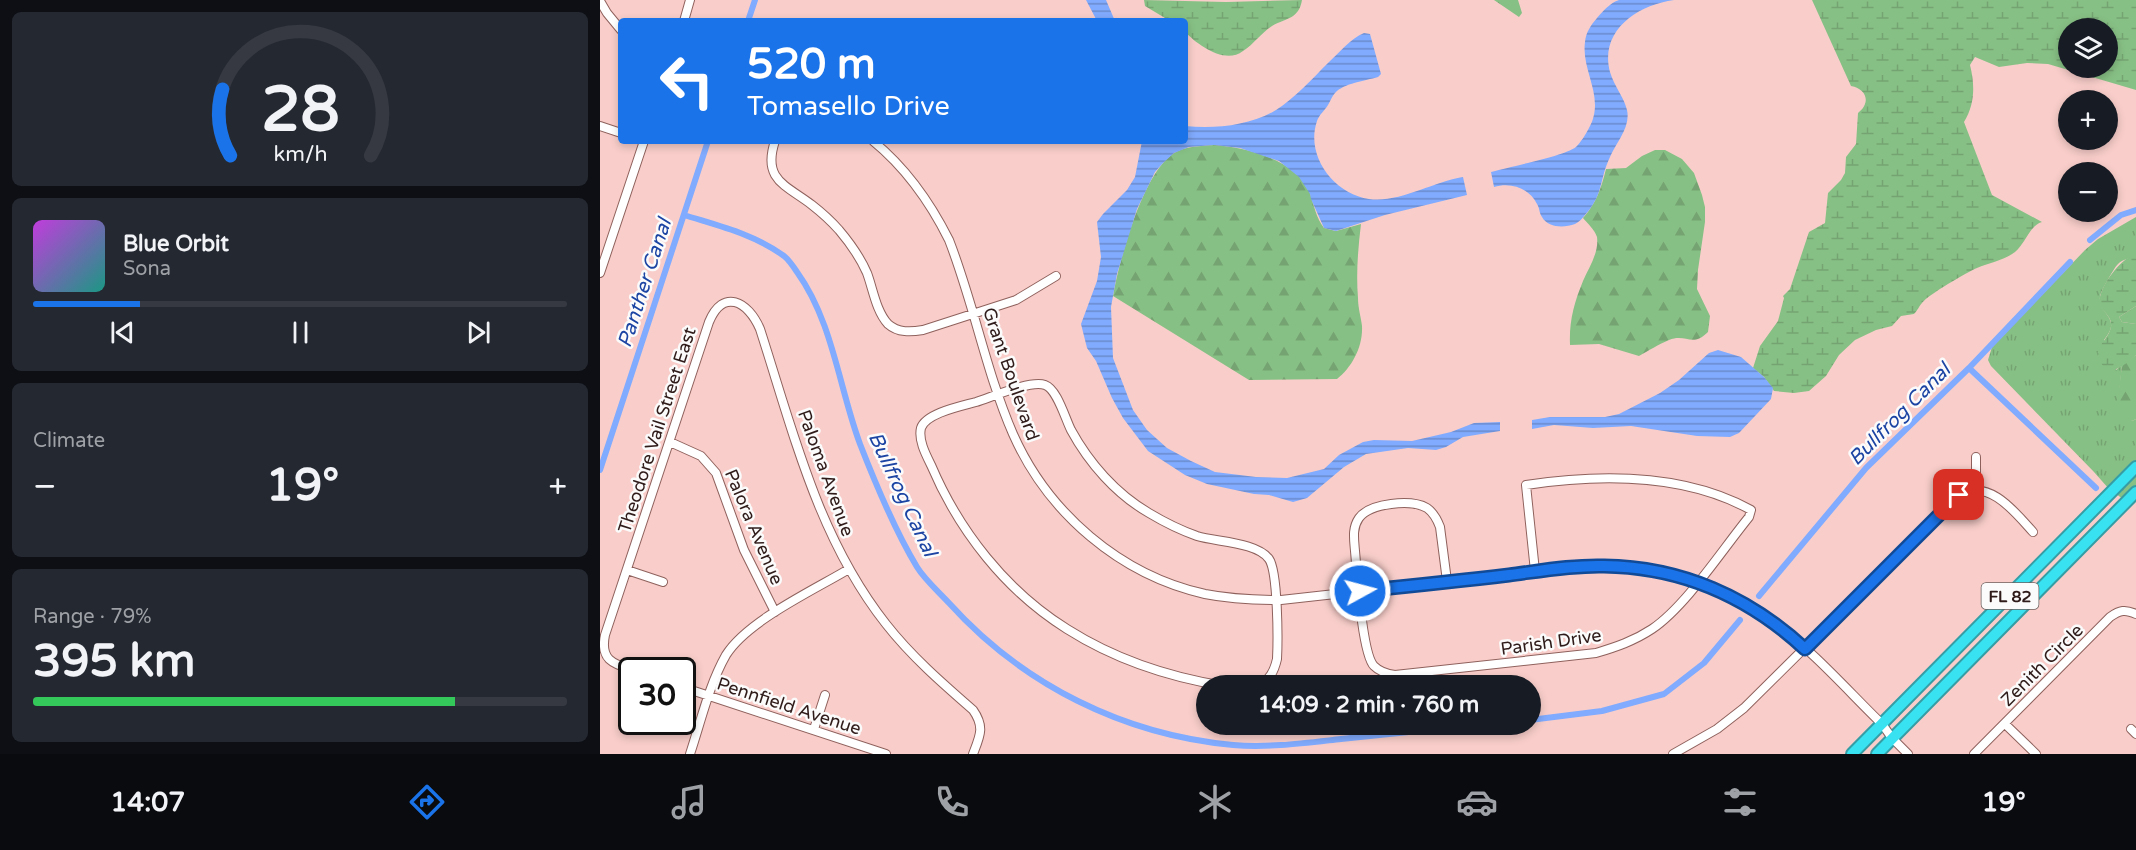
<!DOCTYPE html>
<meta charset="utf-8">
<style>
:root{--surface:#171b24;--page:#242831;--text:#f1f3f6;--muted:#9ea1a6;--line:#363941;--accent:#1a73e8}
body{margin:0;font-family:"Varela Round",sans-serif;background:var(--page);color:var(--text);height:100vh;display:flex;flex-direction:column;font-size:22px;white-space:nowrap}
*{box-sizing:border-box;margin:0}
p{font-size:20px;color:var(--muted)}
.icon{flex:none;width:33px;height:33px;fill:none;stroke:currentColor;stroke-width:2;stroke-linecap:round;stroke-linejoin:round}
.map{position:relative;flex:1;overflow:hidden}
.panel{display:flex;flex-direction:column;gap:12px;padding:12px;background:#0d0f14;width:600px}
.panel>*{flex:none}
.top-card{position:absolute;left:18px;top:18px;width:570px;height:126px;border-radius:6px;box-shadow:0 3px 9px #0003;background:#1a73e8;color:#fff;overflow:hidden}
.buttons{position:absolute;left:1458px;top:18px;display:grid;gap:12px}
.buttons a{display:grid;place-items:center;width:60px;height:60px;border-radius:50%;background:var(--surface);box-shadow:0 3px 9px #0003;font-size:30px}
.speed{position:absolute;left:18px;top:657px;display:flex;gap:12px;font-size:30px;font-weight:700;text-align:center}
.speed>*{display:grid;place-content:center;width:78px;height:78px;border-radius:50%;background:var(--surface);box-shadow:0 3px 9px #0003;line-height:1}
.speed .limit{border:3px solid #111;border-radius:9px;background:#fff;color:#111}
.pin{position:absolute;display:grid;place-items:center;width:51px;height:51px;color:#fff;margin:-26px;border-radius:12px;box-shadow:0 3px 9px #0006}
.me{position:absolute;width:66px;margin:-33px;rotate:83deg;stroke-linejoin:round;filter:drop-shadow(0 0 4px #0008)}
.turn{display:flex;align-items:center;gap:21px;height:126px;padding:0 30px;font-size:27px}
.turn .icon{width:78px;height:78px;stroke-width:2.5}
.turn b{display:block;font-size:42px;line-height:51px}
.big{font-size:45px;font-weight:700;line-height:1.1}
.panel .widget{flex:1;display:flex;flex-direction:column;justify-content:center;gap:9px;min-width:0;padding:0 21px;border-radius:9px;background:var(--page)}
.panel .dial{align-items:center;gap:0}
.dial svg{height:156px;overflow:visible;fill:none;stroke:var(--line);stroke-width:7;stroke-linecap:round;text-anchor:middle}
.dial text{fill:var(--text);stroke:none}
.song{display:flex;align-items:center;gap:18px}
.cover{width:72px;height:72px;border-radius:9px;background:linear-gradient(135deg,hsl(290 70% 55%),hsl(170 70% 35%))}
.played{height:6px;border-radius:3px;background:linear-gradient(90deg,var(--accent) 20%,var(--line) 20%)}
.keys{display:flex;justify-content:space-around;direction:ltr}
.heat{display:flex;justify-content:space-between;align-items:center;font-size:33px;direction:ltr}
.charge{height:9px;border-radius:4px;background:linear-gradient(90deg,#34c759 79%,var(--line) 0)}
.trip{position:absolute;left:596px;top:675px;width:345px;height:60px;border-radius:30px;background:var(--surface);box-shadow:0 3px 9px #0003;font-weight:700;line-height:60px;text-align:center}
.tabs{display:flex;height:96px;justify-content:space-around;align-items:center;background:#090b0e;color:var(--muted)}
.tabs .icon{width:42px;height:42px}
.tabs .on{color:var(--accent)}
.tabs b{font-size:27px;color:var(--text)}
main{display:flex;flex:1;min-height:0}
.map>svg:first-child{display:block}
.grass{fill:url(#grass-tufts)}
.forest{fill:url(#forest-firs)}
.wetland{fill:url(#wetland-marsh);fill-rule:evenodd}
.water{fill:url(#water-rules)}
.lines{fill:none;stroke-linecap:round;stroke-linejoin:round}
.canal{stroke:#81abfe;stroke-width:6}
.minor-casing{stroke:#8f615d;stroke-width:10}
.highway-casing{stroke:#369da5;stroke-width:14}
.minor{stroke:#fff;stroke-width:8}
.highway{stroke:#39e2f0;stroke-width:10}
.route-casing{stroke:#114b97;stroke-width:15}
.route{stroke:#1a73e8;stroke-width:10}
.labels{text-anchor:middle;stroke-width:5;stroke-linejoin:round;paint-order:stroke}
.shield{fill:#fbfbfb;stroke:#6c5f5e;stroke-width:1.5}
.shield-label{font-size:16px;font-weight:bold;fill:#2f1c1a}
.street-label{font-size:18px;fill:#2f1c1a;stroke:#fbfbfb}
.water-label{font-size:20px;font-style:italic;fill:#1c44a3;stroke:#fbfbfb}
</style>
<main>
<section class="panel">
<div class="widget dial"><svg viewBox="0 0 100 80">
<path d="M14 69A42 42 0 1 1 86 69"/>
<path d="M14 69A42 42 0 0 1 10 35" stroke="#1a73e8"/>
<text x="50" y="56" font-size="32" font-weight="700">28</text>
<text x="50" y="72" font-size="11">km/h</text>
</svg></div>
<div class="widget">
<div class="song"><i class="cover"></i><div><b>Blue Orbit</b><p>Sona</p></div></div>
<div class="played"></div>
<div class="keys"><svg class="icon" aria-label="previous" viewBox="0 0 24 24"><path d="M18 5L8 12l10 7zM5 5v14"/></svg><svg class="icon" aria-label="pause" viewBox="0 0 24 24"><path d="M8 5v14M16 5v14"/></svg><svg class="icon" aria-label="next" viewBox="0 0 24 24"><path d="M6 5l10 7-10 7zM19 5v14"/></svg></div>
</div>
<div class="widget"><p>Climate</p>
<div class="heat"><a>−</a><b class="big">19°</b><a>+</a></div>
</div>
<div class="widget"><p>Range · 79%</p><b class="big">395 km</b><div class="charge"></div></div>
</section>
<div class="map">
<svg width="1536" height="754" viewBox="0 0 1536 754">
<defs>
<pattern id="grass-tufts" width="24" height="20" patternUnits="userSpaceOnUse" patternTransform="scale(1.5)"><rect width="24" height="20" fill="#87c085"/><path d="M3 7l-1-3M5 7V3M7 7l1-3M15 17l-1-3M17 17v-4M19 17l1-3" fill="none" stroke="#75a472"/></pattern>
<pattern id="forest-firs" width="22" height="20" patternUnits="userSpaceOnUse" patternTransform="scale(1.5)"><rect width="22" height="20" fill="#87c085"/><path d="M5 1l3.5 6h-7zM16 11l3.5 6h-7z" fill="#75a472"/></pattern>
<pattern id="wetland-marsh" width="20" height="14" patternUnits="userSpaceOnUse" patternTransform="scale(1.5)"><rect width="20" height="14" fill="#87c085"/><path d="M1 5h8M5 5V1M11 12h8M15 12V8" fill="none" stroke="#75a472"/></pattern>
<pattern id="water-rules" width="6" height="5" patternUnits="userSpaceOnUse" patternTransform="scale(1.5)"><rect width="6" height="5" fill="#81abfe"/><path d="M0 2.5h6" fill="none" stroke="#6a8acd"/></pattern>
</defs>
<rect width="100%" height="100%" fill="#f9ceca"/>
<path class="grass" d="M1536 217V258C1529 258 1523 259 1518 264 1514 268 1500 292 1500 297 1498 315 1523 317 1504 340L1516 370 1522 365 1518 404 1532 421 1536 419V462L1509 489 1494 472 1391 366 1388 360 1392 347 1485 250 1498 239Z
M1536 472V486L1524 500 1515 493Z"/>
<path class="forest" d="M894 0H918L922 13 919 17Z
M614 145C645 147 698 160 710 193 714 205 716 218 724 228L736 231 761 224C758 249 756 273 758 298 758 308 761 317 762 326 763 347 752 367 737 379L649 380 513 296C519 261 543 172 574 153 585 146 601 146 614 145Z
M1055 150H1065L1082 159 1094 173 1102 195 1105 207V222L1098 270 1097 289 1110 316 1108 332C1092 348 1086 333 1069 340 1059 344 1048 351 1039 356L999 344 970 345C969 321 974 303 983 281 989 267 999 253 997 237 995 230 987 223 983 218 996 203 1001 189 1006 169L1026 168 1042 156Z
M1536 306V324L1522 322 1519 317Z
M1536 355V419L1532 421 1521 416 1517 404 1522 365Z"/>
<path class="wetland" d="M544 0 626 2 702 0C699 19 686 18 672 26 661 33 654 44 643 51 625 65 598 45 585 32V21H570L545 6Z
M1212 0H1536V90L1448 64 1427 63 1399 67 1375 57 1370 65C1375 85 1375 104 1364 122L1392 195 1442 222C1430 225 1425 244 1415 252 1405 260 1389 263 1377 268 1366 273 1329 294 1322 303 1319 306 1318 310 1314 314L1301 316 1292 326 1276 330 1255 340 1239 355 1226 376 1209 391 1194 393 1174 391 1164 377 1153 368 1160 346 1178 321 1184 298 1183 296 1190 289 1209 232 1225 223 1228 193 1241 180 1245 173 1246 157 1256 144 1258 113C1271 103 1267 89 1251 86ZM1468 28H1508V68H1468Z
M1528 258H1536V306L1519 317 1522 322 1536 324V355C1532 359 1520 369 1513 370 1504 370 1496 360 1498 351 1501 342 1509 337 1511 327 1512 317 1506 315 1501 307 1494 294 1516 265 1528 258Z"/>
<path class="water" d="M486 0H506L515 21H497Z
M1019 0H1074C1037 5 999 31 1010 72 1014 86 1024 97 1027 110 1031 127 1016 143 1010 157 999 180 1004 194 985 215 982 219 979 222 975 224 964 228 948 228 942 217 939 213 940 209 937 204 929 188 911 182 894 187L891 172C911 166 962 157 976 147 981 142 986 134 989 128 1006 97 981 72 985 42 986 32 991 25 997 18 1003 11 1010 3 1019 0Z
M764 33 770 34 781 74 778 77C765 81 744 83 735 93 732 96 730 102 728 105 725 110 719 115 717 121 705 156 734 194 769 199 800 203 832 182 863 177L867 195 785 215 736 231 724 228 711 199 710 194 699 177 679 161 640 148 614 145 589 147 574 153 563 163 555 172 537 209 517 274 511 307 513 358 533 410 547 430 567 448 591 461 615 472 656 477 687 478 724 469 739 455 763 442 774 440 812 441 851 432 874 423 900 422V431L863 437 846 447 836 450 808 448 766 454 744 467 707 498 693 502 669 495 654 494 607 484 585 475 548 451 523 418 512 398 496 361 487 348 481 324 497 281 501 257 497 222 503 214 527 190 535 177 542 141H585V126C614 129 650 126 676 110 695 98 712 79 728 63 739 53 750 39 764 33Z
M1118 350 1141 357 1164 377 1173 388 1171 399 1139 433 1130 437 1097 436 1031 426 993 428 954 425 932 429V420L950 417H1005L1019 414 1060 393 1079 380 1109 353Z"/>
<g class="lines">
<path class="canal" d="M148 21 155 0
M84 215C119 226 154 234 184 256 189 260 193 266 197 272 233 322 239 388 260 444 276 485 294 529 317 567 325 580 339 592 349 603 423 685 524 735 633 745 669 748 705 743 741 739 789 734 838 729 886 724
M1490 240 1521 215 1536 210
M1369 368 1496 488
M0 470 108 141
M1159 596 1266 468 1369 368 1470 262
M930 720 1002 711 1064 694 1104 663 1140 620"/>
<g class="minor-casing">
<path id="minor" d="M0 1 7 13 21 30
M84 21 90 0
M0 126 21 133
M175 141C162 180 186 185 212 205 221 212 231 221 239 230 250 243 260 257 267 273 273 289 276 311 288 324 298 333 311 332 323 330L416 300 456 276
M273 141C306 168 330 202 349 240 374 304 386 372 413 434 448 513 520 575 605 594 630 599 655 600 681 600L988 566C1055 563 1123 583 1176 624 1215 653 1248 691 1282 724L1292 738 1308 754
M0 273 44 141
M70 442 101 456 116 473 144 550 175 612
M1376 457V489
M27 570 63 582
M847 581 840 527C837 519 834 513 827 508 811 499 770 503 759 518 752 528 754 539 755 551 757 572 762 654 774 666 780 672 787 674 795 675L996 653C1016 647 1034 641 1052 629 1086 606 1122 550 1149 517L1151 510C1084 473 999 474 926 485L935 571
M33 670C12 664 0 659 5 635L109 322C123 288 148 301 160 329 193 431 218 538 286 624 311 656 342 683 373 710 385 727 380 736 373 754
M624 686C568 677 516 660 467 629 406 591 359 531 331 465 326 455 318 440 321 428 326 413 362 406 376 402 392 397 430 380 445 385 457 389 465 418 471 430 489 463 516 494 549 513 564 522 580 530 597 536 616 542 657 542 669 559 678 572 678 640 677 659 674 672 670 679 658 686
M82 687 286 754
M1405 724 1436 754
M214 729 225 695
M1531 729 1536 734
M90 754C101 721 109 685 126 655 147 621 214 590 249 569
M1073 754 1117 729 1144 708 1359 495C1389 478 1415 512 1433 532
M1374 754 1510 617C1520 610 1525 609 1536 614"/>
</g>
<g class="highway-casing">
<path id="highway" d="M1252 754 1536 467
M1277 754 1536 492"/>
</g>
<use href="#minor" class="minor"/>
<use href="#highway" class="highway"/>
</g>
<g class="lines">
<g class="route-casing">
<path id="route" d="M760 591C810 586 859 581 909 575 940 571 973 565 1004 566 1081 567 1149 597 1205 649L1359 495"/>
</g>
<use href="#route" class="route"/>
</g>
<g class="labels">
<rect class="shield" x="1381.5" y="583" width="57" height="26" rx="4.5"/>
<g class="shield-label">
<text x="1410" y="602">FL 82</text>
</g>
<g class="street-label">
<text transform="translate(411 374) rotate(71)" y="6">Grant Boulevard</text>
<text transform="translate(57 430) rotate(-72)" y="6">Theodore Vail Street East</text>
<text transform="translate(226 473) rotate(70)" y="6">Paloma Avenue</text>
<text transform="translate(154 527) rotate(67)" y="6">Palora Avenue</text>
<text transform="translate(951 642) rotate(-8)" y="6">Parish Drive</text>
<text transform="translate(1442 665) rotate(-45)" y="6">Zenith Circle</text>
<text transform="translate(189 706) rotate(18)" y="6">Pennfield Avenue</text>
</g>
<g class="water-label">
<text transform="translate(44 283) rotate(-72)" y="7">Panther Canal</text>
<text transform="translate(1299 414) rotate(-45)" y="7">Bullfrog Canal</text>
<text transform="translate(303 494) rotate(65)" y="7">Bullfrog Canal</text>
</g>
</g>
</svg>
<div class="buttons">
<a><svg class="icon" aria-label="layers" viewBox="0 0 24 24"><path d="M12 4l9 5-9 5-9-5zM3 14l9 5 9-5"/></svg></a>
<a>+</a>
<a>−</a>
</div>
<div class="speed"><div class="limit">30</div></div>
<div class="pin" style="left:1359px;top:495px;background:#d93025"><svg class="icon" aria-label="arrive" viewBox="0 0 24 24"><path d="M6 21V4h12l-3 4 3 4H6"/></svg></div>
<svg class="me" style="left:760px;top:591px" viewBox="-20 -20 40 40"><circle r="17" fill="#1a73e8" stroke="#fff" stroke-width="3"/><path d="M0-11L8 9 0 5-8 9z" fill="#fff"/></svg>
<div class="trip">14:09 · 2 min · 760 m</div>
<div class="top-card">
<div class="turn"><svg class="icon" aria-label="left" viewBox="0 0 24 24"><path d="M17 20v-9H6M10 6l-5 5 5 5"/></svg><div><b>520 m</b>Tomasello Drive</div></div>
</div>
</div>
</main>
<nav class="tabs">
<b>14:07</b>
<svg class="icon on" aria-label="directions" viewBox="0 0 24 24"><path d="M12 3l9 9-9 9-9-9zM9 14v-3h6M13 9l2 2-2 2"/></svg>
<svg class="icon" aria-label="music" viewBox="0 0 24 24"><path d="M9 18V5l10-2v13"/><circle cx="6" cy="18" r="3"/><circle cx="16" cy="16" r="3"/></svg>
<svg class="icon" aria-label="phone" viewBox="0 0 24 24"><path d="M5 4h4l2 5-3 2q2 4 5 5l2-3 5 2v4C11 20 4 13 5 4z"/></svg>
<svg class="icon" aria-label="climate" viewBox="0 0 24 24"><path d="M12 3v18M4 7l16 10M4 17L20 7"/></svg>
<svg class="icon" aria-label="car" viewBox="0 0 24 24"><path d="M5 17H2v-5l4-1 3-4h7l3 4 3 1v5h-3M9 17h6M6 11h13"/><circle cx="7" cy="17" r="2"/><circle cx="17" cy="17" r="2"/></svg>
<svg class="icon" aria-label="filters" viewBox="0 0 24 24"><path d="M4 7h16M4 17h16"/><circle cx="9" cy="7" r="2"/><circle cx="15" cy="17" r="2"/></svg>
<b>19°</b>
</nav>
